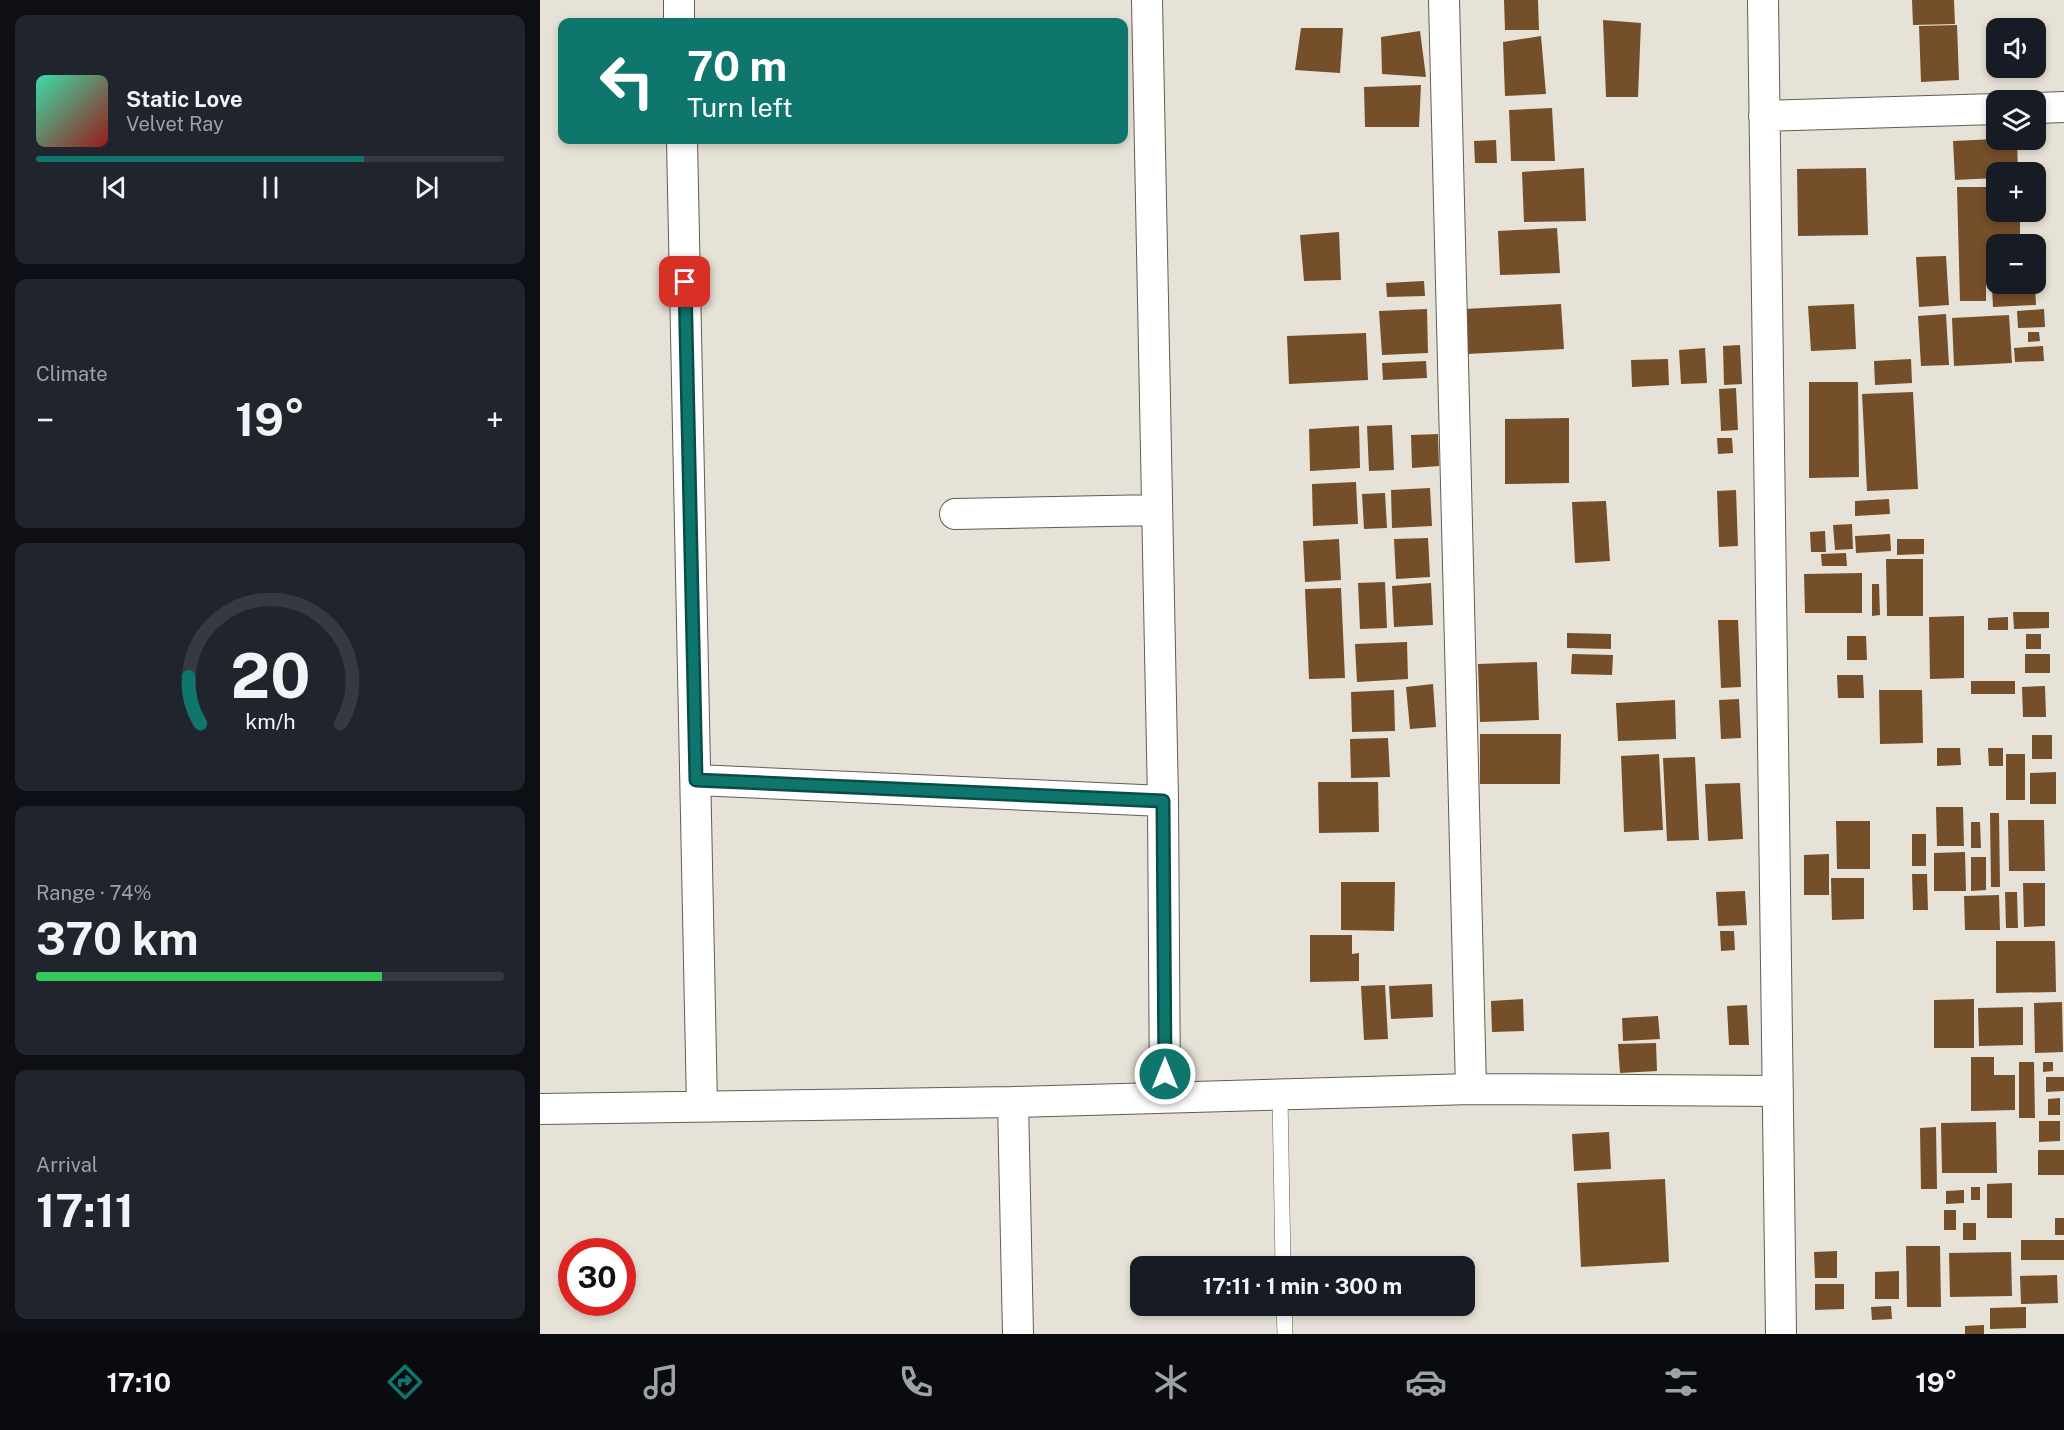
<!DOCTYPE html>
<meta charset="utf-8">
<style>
:root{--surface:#171b24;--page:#20242c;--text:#f1f3f6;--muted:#9ea1a6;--line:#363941;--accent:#0f766e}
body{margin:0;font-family:"Public Sans",sans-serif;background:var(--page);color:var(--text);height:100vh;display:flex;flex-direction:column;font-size:22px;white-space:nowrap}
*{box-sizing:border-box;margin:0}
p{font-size:20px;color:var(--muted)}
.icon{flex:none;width:33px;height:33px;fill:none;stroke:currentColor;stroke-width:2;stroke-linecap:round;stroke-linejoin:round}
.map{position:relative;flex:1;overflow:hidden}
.details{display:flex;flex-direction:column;gap:15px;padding:15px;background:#0d0f14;width:540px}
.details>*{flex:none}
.banner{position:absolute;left:18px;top:18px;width:570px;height:126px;border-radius:12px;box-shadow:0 3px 9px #0003;background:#0f766e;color:#fff;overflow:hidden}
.controls{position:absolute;left:1446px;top:18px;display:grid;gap:12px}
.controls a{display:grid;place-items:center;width:60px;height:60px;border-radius:12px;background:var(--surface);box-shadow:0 3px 9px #0003;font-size:30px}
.speed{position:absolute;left:18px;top:1238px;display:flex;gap:12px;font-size:30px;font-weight:700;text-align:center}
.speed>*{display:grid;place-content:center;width:78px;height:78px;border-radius:50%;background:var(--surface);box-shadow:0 3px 9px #0003;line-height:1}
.speed .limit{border:9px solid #d22;background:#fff;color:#111}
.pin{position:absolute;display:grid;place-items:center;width:51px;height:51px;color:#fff;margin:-26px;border-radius:12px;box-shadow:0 3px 9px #0006}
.me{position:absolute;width:66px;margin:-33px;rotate:0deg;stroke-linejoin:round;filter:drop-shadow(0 0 4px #0008)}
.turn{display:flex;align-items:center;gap:21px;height:126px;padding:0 30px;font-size:27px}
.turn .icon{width:78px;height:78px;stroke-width:2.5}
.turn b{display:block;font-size:42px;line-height:51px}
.big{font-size:45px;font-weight:700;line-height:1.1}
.details .tile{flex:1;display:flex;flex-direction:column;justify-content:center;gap:9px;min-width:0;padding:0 21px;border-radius:12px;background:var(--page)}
.details .dial{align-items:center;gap:0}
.dial svg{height:156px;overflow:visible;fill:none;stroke:var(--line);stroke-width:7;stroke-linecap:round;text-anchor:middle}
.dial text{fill:var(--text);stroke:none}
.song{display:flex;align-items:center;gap:18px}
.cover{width:72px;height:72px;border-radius:9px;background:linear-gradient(135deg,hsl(160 70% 55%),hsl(0 70% 35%))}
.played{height:6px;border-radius:3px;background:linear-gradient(90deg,var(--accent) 70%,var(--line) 70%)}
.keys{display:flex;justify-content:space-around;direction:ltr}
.heat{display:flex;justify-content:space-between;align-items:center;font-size:33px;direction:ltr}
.charge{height:9px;border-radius:4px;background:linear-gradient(90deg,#34c759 74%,var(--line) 0)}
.trip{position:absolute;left:590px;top:1256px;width:345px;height:60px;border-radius:12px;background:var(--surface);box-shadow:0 3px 9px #0003;font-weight:700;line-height:60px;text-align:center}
.tab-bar{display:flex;height:96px;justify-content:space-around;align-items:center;background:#090b0e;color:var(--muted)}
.tab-bar .icon{width:42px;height:42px}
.tab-bar .active{color:var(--accent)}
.tab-bar b{font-size:27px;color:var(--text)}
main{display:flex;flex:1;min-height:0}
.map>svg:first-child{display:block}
.building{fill:#744f2a}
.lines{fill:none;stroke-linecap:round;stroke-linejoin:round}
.lane-casing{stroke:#625d54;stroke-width:16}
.street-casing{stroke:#625d54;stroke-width:32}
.lane{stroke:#fff;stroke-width:15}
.street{stroke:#fff;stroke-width:30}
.route-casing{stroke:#0a4d48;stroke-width:15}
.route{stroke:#0f766e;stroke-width:10}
</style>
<main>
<section class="details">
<div class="tile">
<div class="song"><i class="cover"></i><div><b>Static Love</b><p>Velvet Ray</p></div></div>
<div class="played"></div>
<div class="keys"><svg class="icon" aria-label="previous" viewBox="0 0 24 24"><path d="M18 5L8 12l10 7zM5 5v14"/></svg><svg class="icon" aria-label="pause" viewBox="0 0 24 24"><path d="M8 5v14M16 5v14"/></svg><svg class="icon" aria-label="next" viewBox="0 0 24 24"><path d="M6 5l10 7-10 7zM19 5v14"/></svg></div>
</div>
<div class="tile"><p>Climate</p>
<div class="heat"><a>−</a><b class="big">19°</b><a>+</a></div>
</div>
<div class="tile dial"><svg viewBox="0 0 100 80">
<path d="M14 69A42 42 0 1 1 86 69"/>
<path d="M14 69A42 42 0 0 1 8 45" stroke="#0f766e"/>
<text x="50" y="56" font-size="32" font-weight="700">20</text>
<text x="50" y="72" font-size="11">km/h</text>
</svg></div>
<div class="tile"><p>Range · 74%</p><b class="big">370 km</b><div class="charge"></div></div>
<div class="tile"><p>Arrival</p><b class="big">17:11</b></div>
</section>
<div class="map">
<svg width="1524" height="1334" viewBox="0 0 1524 1334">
<rect width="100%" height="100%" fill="#e7e2d7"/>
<path class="building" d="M964 0H998L999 30H965Z
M1372 0H1414L1415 24 1373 25Z
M1063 20 1101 23 1098 97H1066Z
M1417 25 1419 80 1381 82 1379 26Z
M761 28H803L800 73 755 70Z
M880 31 886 77 842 74 841 37Z
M1001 36 1006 94 965 96 963 42Z
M881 85 879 127H825L824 87Z
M1012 108 1015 161H971L969 110Z
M1456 139 1477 140 1478 172H1456V178L1415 180 1413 141Z
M956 140 957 163H935L934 141Z
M1044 168 1046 221 984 222 982 172Z
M1326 168 1328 235 1258 236 1257 169Z
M1417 187H1456V212H1480V244H1456V283H1446V301H1420Z
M1017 228 1020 273 960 275 958 231Z
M799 232 801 280 764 281 760 235Z
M1406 256 1409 305 1379 307 1376 257Z
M884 281 885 296 847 297 846 283Z
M1495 286 1496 305 1453 307 1452 288Z
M1021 304 1024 349 927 354 924 309Z
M1314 304 1316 349 1271 351 1268 306Z
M887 309 888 353 842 355 839 311Z
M1504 309 1505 327 1478 328 1477 311Z
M1406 314 1409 365 1381 366 1378 316Z
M1469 315 1472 363 1414 366 1412 318Z
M1488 332H1499L1500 341 1488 342Z
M826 333 828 380 749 384 747 336Z
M1200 345 1202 384 1184 385 1183 346Z
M1503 346 1504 361 1475 362 1474 348Z
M1165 348 1167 383 1141 384 1139 350Z
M1128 359 1129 385 1092 387 1091 360Z
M1371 359 1372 383 1335 385 1334 361Z
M886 361 887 378 843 380 842 363Z
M1269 382H1318L1319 477 1269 478Z
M1196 388 1198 430 1181 431 1179 389Z
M1373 392 1378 489 1327 491 1322 394Z
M1029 418V483L965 484V419Z
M852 425 854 470 829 471 827 426Z
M819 426 820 468 770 471 769 429Z
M898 434 899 466 872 468 871 435Z
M1177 438H1192L1193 453 1178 454Z
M816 482 818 524 773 526 772 484Z
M890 488 892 526 852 528 851 490Z
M1196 490 1198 546 1179 547 1177 491Z
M845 493 847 528 824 529 822 494Z
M1349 499 1350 514 1315 516V501Z
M1066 501 1070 561 1035 563 1032 502Z
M1312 524 1313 549 1295 550 1293 525Z
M1285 531 1286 552H1271L1270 532Z
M1350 534 1351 551 1316 553 1315 536Z
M888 538 890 577 856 579 854 539Z
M799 539 801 580 765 582 763 541Z
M1357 539H1384V554L1357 555Z
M1306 553 1307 566H1282L1281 554Z
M1346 559H1383V616H1347Z
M1322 573V613H1265L1264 574Z
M845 582 847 628 820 629 818 583Z
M891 583 893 625 854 627 852 586Z
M1332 584H1339L1340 615 1332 616Z
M801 588 805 678 769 679 765 589Z
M1473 612H1509V628L1474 629Z
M1424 616V678L1390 679 1389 617Z
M1468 617V630H1448V618Z
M1178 620H1198L1201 687 1181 688Z
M1027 633 1071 634V649L1027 648Z
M1486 634H1501V649H1486Z
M1307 636H1326L1327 660H1307Z
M867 642 868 679 817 682 815 644Z
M1032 654 1073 655 1072 675 1031 674Z
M1485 654H1510V673H1485Z
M997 662 999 720 940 722 938 664Z
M1297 675H1323L1324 698H1298Z
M1431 681H1475V694H1431Z
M893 684 896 727 870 729 866 687Z
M1505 686 1506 717H1483L1482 687Z
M854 690 855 731 812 732 811 692Z
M1339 690H1382L1383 743 1340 744Z
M1199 699 1201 738 1181 739 1179 700Z
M1135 700 1136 739 1078 741 1076 703Z
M940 734H1021L1020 784H940Z
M1492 735H1512V759H1492Z
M848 738 850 777 811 778 810 739Z
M1397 748H1420L1421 765 1397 766Z
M1448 748H1463V766H1449Z
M1119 754 1123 830 1084 832 1081 756Z
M1466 754H1485V800H1466Z
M1155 757 1159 840 1127 841 1123 758Z
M1516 772V804H1490V773Z
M778 782H838L839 832 779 833Z
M1200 783 1203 839 1168 841 1165 784Z
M1396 807H1423L1424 846H1397Z
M1450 813H1459L1460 887H1451Z
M1468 820H1504L1505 871H1469Z
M1296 821H1330V869H1297Z
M1431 822H1440L1441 848H1431Z
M1372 834H1386V866H1372Z
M1425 852 1426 891H1394V853Z
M1289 854V895H1264V855Z
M1431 857H1446V890L1431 891Z
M1372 874H1387L1388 910H1373Z
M1291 878H1324V919L1292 920Z
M801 882H855L854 931 801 930Z
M1483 883H1505V926L1484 927Z
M1205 891 1207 925 1178 926 1176 892Z
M1465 892H1477L1478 928H1466Z
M1459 895 1460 930H1425L1424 896Z
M1180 931H1194L1195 950 1181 951Z
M770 935H812V954L819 953V981L770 982Z
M1456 941H1515L1516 992 1456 993Z
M892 984 893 1017 851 1019 849 986Z
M845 985 848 1039 824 1040 821 986Z
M983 999 984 1031 952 1032 951 1001Z
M1434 999V1048H1394V1000Z
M1522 1002 1523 1052 1495 1053 1494 1003Z
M1207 1005 1209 1045H1189L1187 1006Z
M1483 1007V1045L1439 1046 1438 1008Z
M1118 1016 1120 1039 1083 1041 1082 1018Z
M1116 1043 1117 1071 1080 1073 1078 1044Z
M1431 1057H1454V1075H1475V1110L1431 1111Z
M1479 1062H1494L1495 1118H1479Z
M1503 1062H1513V1071L1503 1072Z
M1506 1077H1524V1091L1506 1092Z
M1520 1098V1115H1508V1099Z
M1499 1121H1520V1141L1499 1142Z
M1456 1122 1457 1173H1402L1401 1123Z
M1396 1127 1397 1189H1381L1380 1128Z
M1069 1132 1071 1169 1034 1171 1032 1134Z
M1498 1150H1524V1175H1498Z
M1125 1179 1129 1262 1041 1267 1037 1183Z
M1472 1183V1218H1447V1184Z
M1431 1187H1440V1200H1431Z
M1424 1190V1203L1406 1204V1191Z
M1404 1210H1416V1230H1404Z
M1515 1218H1524V1235H1515Z
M1423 1223H1436V1240H1423Z
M1481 1240H1524V1260H1481Z
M1366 1246H1400L1401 1307H1367Z
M1297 1251V1278H1275L1274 1252Z
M1471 1252 1472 1296 1410 1297 1409 1253Z
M1359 1271V1299H1335V1272Z
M1517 1275 1518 1303 1481 1304 1480 1276Z
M1275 1284H1304V1309L1275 1310Z
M1351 1306 1352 1319 1332 1320 1331 1307Z
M1486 1307V1328L1450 1329V1308Z
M1444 1325V1334H1425V1326Z"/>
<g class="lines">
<g class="lane-casing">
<path id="lane" d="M740 1096 743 1266
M744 1305 745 1334"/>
</g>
<g class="street-casing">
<path id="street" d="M139 0V22
M607 0 623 801 625 1097
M904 0 931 1089
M1223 0 1241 1334
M1496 108 1524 107
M1224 116 1456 109
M142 140 162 1106
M415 514 617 510
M156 780 623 801
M473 1102 478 1334
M0 1109 473 1102 931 1089 1238 1091"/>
</g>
<use href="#lane" class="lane"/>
<use href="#street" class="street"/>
</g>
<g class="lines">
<g class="route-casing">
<path id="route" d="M145 282 156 780 623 801 625 1074"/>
</g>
<use href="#route" class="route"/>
</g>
</svg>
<div class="controls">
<a><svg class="icon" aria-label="sound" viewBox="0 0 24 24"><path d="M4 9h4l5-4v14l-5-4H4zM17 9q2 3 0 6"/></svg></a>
<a><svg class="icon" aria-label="layers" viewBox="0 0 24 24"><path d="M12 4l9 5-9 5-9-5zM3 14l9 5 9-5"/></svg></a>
<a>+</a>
<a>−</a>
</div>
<div class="speed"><div class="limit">30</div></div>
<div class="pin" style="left:145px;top:282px;background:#d93025"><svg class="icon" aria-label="arrive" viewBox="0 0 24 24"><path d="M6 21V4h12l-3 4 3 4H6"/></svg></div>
<svg class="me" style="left:625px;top:1074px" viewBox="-20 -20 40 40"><circle r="17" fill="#0f766e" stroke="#fff" stroke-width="3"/><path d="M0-11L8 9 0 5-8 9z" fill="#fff"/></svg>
<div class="trip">17:11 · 1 min · 300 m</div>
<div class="banner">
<div class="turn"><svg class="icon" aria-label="left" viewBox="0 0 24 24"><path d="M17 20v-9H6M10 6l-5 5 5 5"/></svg><div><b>70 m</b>Turn left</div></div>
</div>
</div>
</main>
<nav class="tab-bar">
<b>17:10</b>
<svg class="icon active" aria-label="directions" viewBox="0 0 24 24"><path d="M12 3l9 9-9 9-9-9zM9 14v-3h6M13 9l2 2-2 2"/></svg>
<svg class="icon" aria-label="music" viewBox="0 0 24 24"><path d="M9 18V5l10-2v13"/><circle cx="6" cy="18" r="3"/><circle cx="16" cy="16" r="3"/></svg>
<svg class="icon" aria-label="phone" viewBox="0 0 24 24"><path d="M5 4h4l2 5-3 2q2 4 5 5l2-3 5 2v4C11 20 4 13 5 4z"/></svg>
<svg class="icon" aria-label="climate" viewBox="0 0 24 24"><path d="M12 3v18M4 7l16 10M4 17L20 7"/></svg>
<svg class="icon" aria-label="car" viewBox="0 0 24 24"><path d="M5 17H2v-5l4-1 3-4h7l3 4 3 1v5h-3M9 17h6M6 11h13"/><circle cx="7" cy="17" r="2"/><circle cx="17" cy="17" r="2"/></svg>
<svg class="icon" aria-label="filters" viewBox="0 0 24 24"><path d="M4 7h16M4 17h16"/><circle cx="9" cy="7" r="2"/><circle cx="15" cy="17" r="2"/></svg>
<b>19°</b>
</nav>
